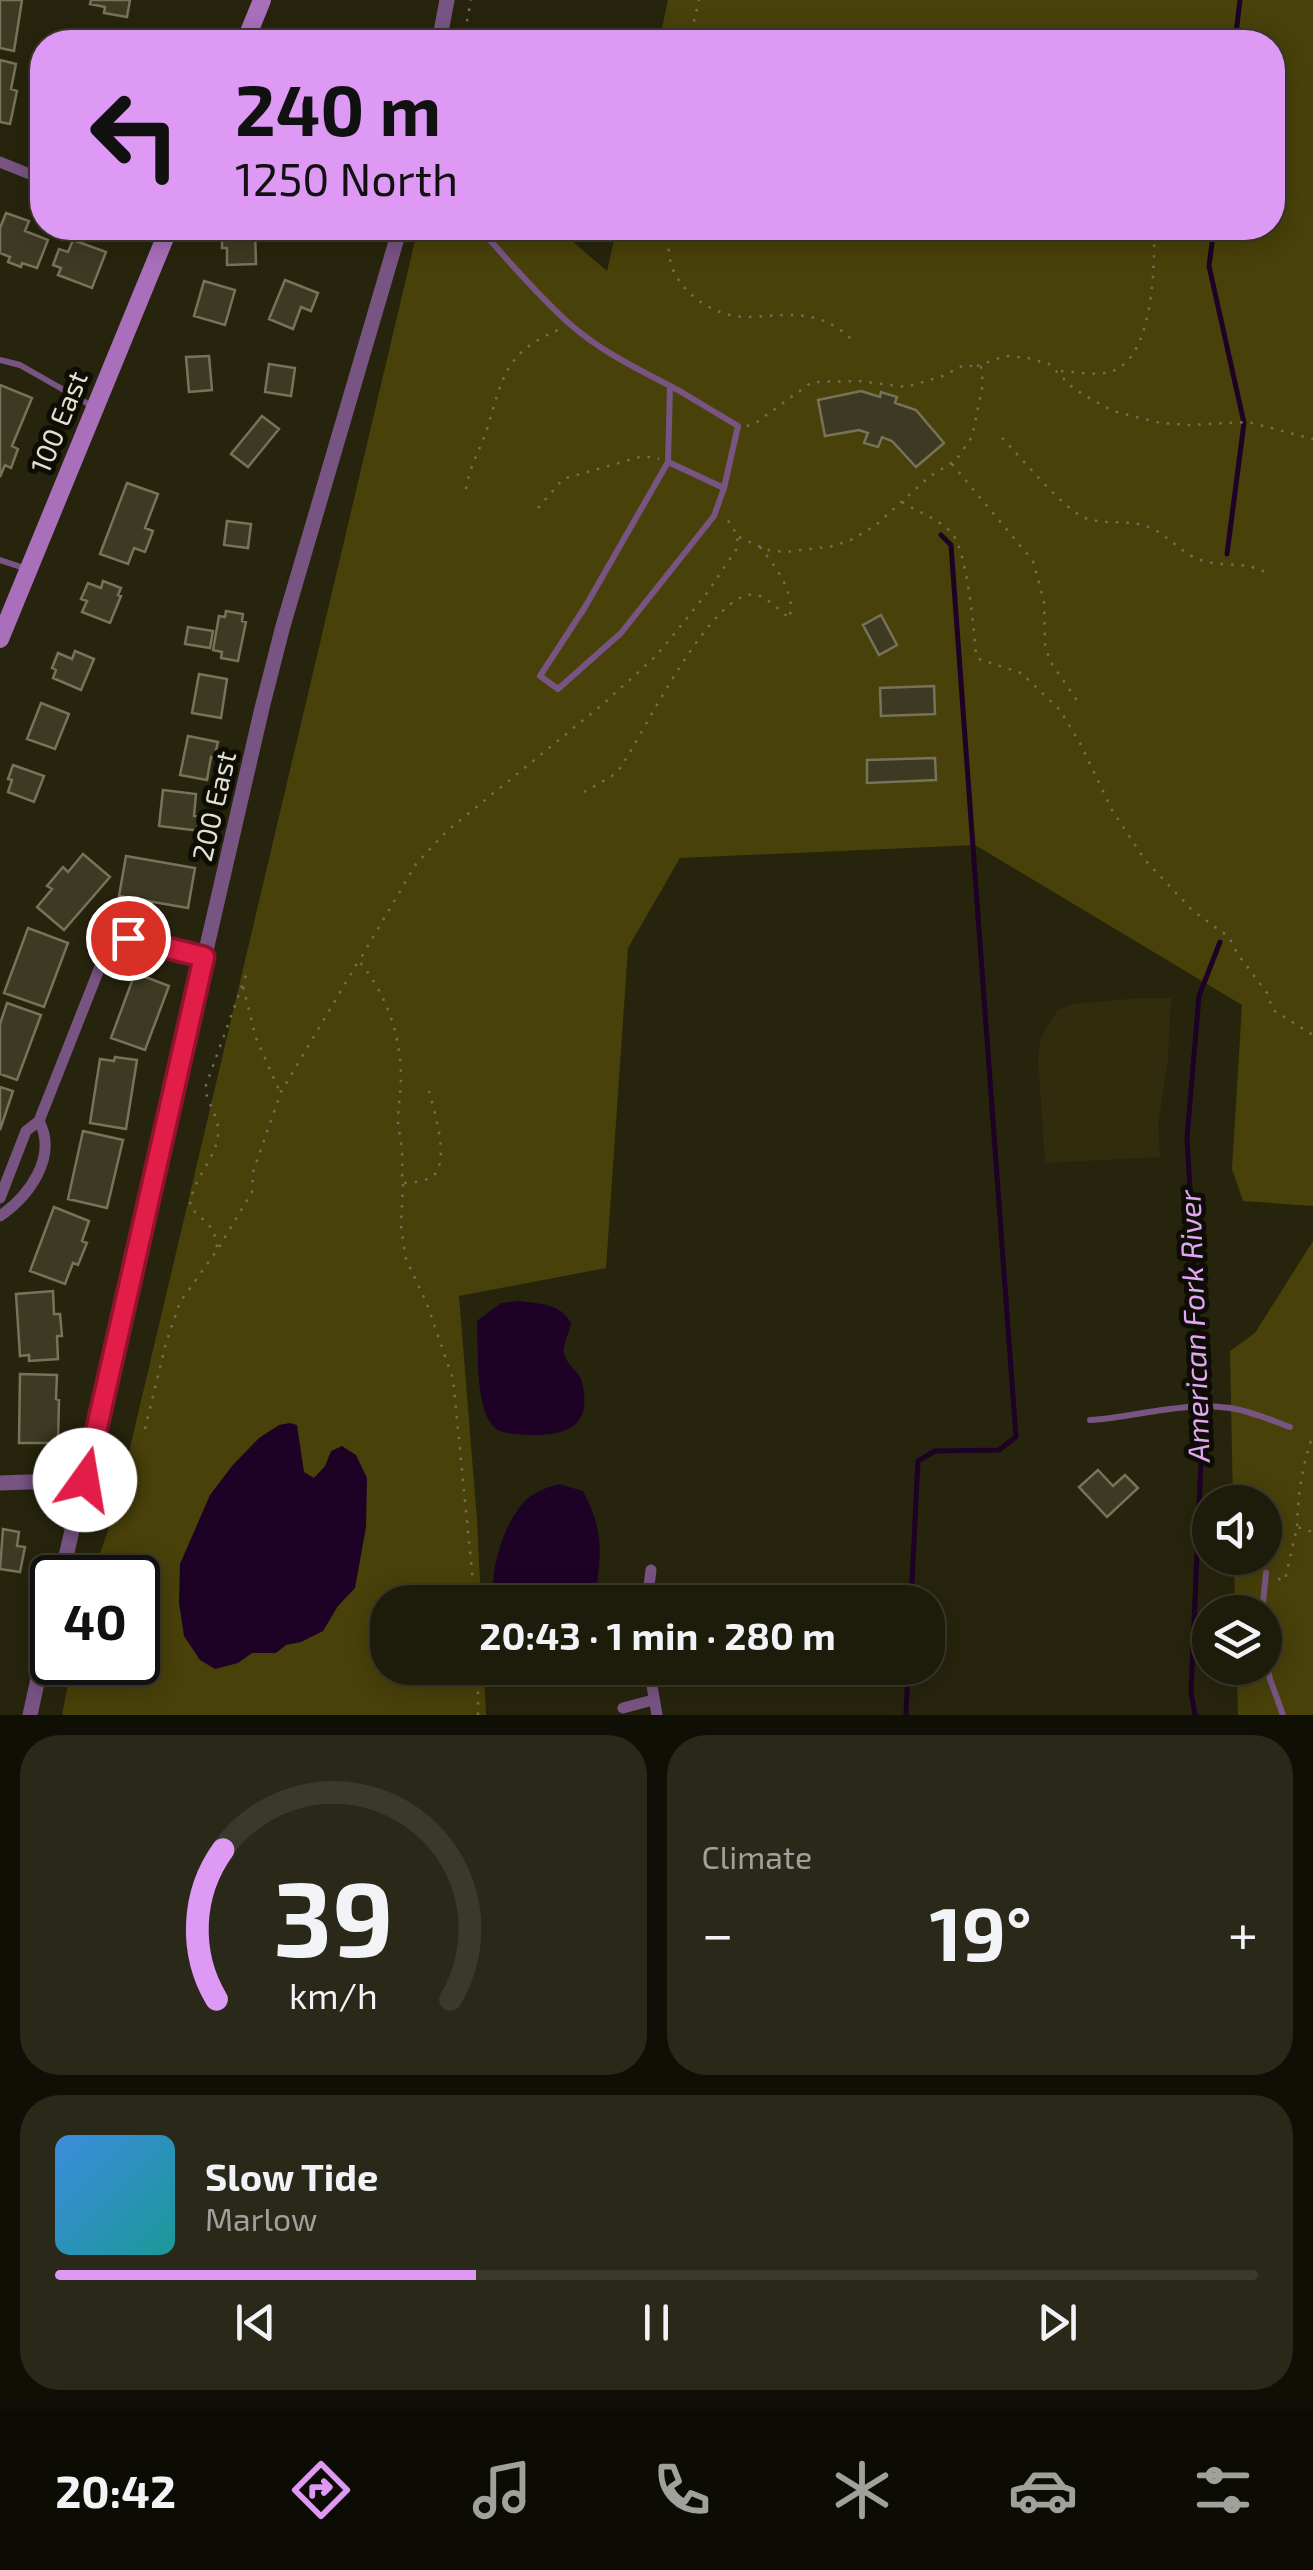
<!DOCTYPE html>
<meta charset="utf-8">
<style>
:root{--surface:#1d1b0a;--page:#2a2818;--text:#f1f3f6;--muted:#a0a19c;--line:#3b392b;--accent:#dd99f3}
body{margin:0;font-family:"Exo 2",sans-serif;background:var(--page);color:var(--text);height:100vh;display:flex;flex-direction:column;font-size:38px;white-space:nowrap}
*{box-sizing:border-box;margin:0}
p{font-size:32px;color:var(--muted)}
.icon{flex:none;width:55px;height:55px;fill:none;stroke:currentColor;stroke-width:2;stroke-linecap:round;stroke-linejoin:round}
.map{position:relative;height:1715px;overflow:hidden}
.sheet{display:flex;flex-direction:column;gap:20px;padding:20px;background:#100f06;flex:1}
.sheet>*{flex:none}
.hud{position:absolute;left:30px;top:30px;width:1255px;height:210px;border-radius:40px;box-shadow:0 5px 25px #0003,0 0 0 2px var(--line);background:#dd99f3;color:#111;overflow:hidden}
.controls{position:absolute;left:1192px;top:1485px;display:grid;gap:20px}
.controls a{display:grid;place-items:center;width:90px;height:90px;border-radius:50%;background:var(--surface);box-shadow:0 5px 25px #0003,0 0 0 2px var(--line);font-size:50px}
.speed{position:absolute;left:30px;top:1555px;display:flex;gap:20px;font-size:50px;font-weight:700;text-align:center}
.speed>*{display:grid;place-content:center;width:130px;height:130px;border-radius:50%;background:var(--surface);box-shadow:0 5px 25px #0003,0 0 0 2px var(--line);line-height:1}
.speed .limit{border:5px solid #111;border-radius:15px;background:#fff;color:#111}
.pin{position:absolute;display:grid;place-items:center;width:85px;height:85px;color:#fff;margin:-42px;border:5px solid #fff;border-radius:50%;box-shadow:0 2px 10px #0007}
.me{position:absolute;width:110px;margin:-55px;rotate:13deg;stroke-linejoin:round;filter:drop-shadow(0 0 8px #0008)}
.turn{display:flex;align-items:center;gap:35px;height:210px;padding:0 40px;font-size:45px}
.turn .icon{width:130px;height:130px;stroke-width:2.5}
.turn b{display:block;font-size:70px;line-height:85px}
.big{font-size:75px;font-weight:700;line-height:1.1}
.sheet .widget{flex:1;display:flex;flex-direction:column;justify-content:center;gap:15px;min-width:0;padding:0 35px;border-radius:40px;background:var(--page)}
.sheet .dial{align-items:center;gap:0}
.dial svg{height:260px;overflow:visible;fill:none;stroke:var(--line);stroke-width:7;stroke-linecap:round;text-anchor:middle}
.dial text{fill:var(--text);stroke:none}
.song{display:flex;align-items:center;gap:30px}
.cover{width:120px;height:120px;border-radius:15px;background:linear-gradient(135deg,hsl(210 70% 55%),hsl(180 70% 35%))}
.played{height:10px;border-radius:5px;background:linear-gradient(90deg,var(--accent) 35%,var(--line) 35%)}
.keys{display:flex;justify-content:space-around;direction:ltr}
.heat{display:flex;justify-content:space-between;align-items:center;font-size:55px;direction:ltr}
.sheet .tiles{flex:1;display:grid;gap:20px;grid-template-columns:1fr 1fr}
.widget:last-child{grid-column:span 2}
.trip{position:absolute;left:370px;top:1585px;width:575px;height:100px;border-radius:40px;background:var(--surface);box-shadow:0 5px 25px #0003,0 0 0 2px var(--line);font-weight:700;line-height:100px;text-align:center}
.tab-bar{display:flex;height:160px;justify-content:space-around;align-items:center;background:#0c0b04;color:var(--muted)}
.tab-bar .icon{width:70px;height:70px}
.tab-bar .on{color:var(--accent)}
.tab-bar b{font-size:45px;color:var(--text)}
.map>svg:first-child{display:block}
.built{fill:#312c0e}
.green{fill:#49410a}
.water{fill:#1d0225}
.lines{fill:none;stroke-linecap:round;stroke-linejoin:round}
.stream{stroke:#1d0225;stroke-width:5}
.building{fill:#3d3923;stroke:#77735a;stroke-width:2.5}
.path{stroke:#716f5b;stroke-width:2.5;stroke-dasharray:2.5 8;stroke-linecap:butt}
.service{stroke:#785483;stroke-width:6}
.minor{stroke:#785483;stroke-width:11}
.tertiary{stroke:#785483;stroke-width:15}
.secondary{stroke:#a96fbb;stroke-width:18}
.route-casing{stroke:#92132f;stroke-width:25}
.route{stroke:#e11d48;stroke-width:18}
.labels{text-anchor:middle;stroke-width:10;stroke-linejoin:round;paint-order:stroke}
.street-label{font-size:28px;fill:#e2e0d2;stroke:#0e0d05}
.water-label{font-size:30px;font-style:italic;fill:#e2a6f5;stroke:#0e0d05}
</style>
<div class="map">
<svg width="1313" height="1715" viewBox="0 0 1313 1715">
<rect width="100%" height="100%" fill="#27240d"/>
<path class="built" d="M1140 998H1171L1168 1059 1158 1125 1160 1157 1045 1163 1038 1058 1040 1041 1047 1027 1058 1010 1072 1004Z"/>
<path class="green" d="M668 0H1313V1206L1243 1201 1232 1169 1242 1005 975 845 680 858 628 948 606 1268 459 1296 477 1520 481 1602H388V1668H484L486 1715H62L72 1663 138 1662V1578L92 1577 116 1507 418 228H557L607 271 617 228H1272V42H659Z
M1313 1241V1715H1238L1237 1668H1265V1612H1235L1234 1558H1265V1502H1233L1230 1351 1255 1333Z"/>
<path class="water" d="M519 1301C541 1304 560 1303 571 1323 570 1332 562 1345 564 1353 566 1364 577 1370 581 1379 585 1389 586 1408 581 1417 573 1432 554 1434 539 1435 530 1435 509 1435 500 1431 473 1418 479 1347 477 1321L501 1303Z
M290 1423 297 1425 304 1472 314 1478 325 1466 331 1451 342 1446 356 1455 367 1478 366 1527 355 1588 338 1606 323 1631 301 1642 286 1645 276 1653H252L238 1663 215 1669 200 1660 184 1636 179 1603 180 1564 210 1495 232 1466 259 1438 279 1425Z
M559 1484 583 1491C605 1533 601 1554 595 1599L593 1602H495C488 1573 503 1526 523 1503 533 1492 546 1488 559 1484Z"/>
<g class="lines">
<path class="stream" d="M1235 42 1240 0
M1214 228 1209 266 1244 423 1227 554
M911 1602 918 1461 935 1451 999 1450 1016 1437 951 545 941 535
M906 1715 908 1668
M1195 1715 1191 1692 1203 1415 1187 1138 1199 996 1220 942"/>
</g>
<path class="building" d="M0 0H22L14 51 0 48Z
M91 0H130L127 17 104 13 105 7 90 4Z
M0 60 16 64 11 89 17 91 10 124 0 122Z
M6 213 29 221 25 231 48 240 37 268 22 263 21 267 8 262 10 257 0 253V228Z
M255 230 256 264 227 265V248H222V231Z
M73 240 106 252 92 288 58 275 61 268 53 265 59 249 68 252Z
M285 280 318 293 311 311 301 307 293 329 269 319Z
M204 281 235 290 225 325 194 316Z
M209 356 212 390 189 392 186 357Z
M269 364 295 368 291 396 265 392Z
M0 385 32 398 12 446 18 449 11 468 5 465 0 477Z
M861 391 880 397 881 392 897 397 895 403 916 410 944 443 916 467 892 441 882 437 878 447 864 443 868 433 859 430 825 436 818 400Z
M262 416 279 429 248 467 231 454Z
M127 483 158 494 145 528 153 531 145 552 134 548 128 564 100 554Z
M227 521 251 524 248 548 224 545Z
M103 581 121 588 118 595 121 596 110 623 82 612 87 601 81 599 88 583 101 588Z
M226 611 243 614 242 621 246 622 238 661 221 658 222 652 213 650 219 616 225 617Z
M881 615 897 645 879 655 863 625Z
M188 627 213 631 210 648 185 644Z
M75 651 94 659 81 690 53 678 56 670 52 668 58 653 72 659Z
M199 674 227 679 221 718 192 713Z
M934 686 935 714 881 716 880 688Z
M41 703 69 714 55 749 27 739Z
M188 736 218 742 214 758 211 757 207 780 180 775Z
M935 758 936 780 867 783V760Z
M13 765 44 776 34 802 8 792 12 780 8 779Z
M163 790 196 794 194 816 203 817 201 831 159 826Z
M83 854 110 877 64 930 37 907 52 889 47 886 63 867 68 872Z
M126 856 195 868 188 908 119 896Z
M28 928 68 943 44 1007 4 993Z
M135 973 169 986 145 1050 111 1038Z
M7 1003 41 1015 17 1080 0 1074V1024Z
M115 1057 137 1060 126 1129 90 1123 100 1059 114 1061Z
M0 1087 13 1091 0 1130Z
M83 1131 123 1140 107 1208 68 1199Z
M54 1207 89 1221 82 1241 87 1243 78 1265 73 1263 65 1284 30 1271Z
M53 1291 54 1314H60L62 1336H57L58 1359 29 1361V1355L20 1356 16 1294Z
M20 1374 57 1375 56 1399 59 1400 58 1443H19Z
M1098 1470 1113 1486 1125 1475 1138 1488 1107 1517 1079 1487Z
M3 1529 19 1532 17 1546 25 1547 20 1572 0 1569Z"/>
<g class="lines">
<path class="path" d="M463 42 471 0
M689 42 699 0
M667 228C668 240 668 255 672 267 682 295 716 317 746 317 785 316 817 307 850 338
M977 366 1005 356 1028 358 1049 364 1073 388 1091 399 1113 411 1132 416 1161 423 1189 425 1248 422 1313 439
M1061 371C1076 372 1095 376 1109 372 1154 362 1155 263 1154 228
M1002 438C1020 456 1064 510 1085 518 1107 526 1132 518 1153 529 1171 538 1184 556 1204 561 1231 568 1245 560 1271 575
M952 464 1033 561 1044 601 1045 644 1050 661 1078 702
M466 489C469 467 480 450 487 429 503 378 504 353 558 330
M902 502C917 511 937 519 950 531 967 546 974 630 976 655L979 659 1021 673 1060 710 1081 745 1112 810 1145 860 1193 911 1229 937 1237 953 1267 993 1273 1010 1313 1035
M538 508 563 479 643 456 659 459
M739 537 767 550 786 552 834 546 853 539 876 525 929 477 956 460 972 437 983 384 981 367 964 365 943 376 906 387 859 381 812 382 757 422 747 426
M760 547C774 565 795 591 790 615
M584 792 612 776 620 768C642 737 714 584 757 595 768 598 780 611 789 618
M243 987 256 1038 280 1092
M429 1091C434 1110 449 1157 435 1174 427 1182 414 1182 403 1183 401 1173 403 1163 402 1152 401 1142 399 1132 398 1122 398 1106 401 1091 401 1075 400 1032 386 994 359 961L416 864 447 831 603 704 655 657 675 633 707 593 736 550 738 536 725 516
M403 1184 401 1226 406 1259 427 1304 453 1379 475 1602
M217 1247C214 1223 205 1223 190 1207 191 1178 220 1157 218 1128 217 1114 207 1102 205 1088L246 975
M145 1429 166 1343 180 1302 218 1249 252 1192 253 1172 281 1092 358 962
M1297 1526C1298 1495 1302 1465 1313 1435
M1278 1579 1285 1580 1297 1527 1313 1532
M1273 1615 1275 1652
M478 1715V1668"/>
<path class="service" d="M479 228C508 260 538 296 571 325 603 353 642 371 678 390L738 426 724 488 668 462 670 386
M0 360 20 365 92 406
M668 462 585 607 540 676 558 689 621 633 714 516 724 488
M0 560 27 569
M1090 1420C1136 1417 1184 1401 1230 1408 1251 1411 1270 1420 1290 1427
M1262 1612 1266 1573
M1265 1657 1270 1679 1283 1715"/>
<path class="minor" d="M0 162 42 179
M0 1198 26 1131 39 1121 109 944 117 939 128 938 204 957
M0 1216C29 1196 58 1157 39 1121
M647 1602 651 1570
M649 1668 657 1715
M623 1708 653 1700"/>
<path class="tertiary" d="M439 42 447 0
M0 1483 85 1480
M61 1578 262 708 283 626 400 228
M30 1715 52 1615"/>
<path class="secondary" d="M245 42 262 0
M0 639 169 228"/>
</g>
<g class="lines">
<g class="route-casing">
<path id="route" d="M85 1480 204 957 128 938"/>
</g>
<use href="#route" class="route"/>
</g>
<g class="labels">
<g class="street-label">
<text transform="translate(59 422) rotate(-68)" y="10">100 East</text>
<text transform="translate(214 806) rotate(-77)" y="10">200 East</text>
</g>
<g class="water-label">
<text transform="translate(1195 1326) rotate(-92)" y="10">American Fork River</text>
</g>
</g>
</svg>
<div class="controls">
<a><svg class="icon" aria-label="sound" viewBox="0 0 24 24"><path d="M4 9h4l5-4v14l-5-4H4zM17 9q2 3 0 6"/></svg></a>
<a><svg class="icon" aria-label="layers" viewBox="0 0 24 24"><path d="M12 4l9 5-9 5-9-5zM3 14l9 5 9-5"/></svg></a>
</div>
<div class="speed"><div class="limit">40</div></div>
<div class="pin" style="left:128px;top:938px;background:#d93025"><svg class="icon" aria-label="arrive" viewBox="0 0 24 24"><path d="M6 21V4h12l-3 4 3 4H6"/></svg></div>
<svg class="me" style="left:85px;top:1480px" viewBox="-20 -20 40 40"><circle r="19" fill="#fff"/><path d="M0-13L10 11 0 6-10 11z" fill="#e11d48"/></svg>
<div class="trip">20:43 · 1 min · 280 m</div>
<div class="hud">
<div class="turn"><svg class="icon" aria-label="left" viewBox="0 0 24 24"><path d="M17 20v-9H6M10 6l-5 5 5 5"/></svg><div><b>240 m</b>1250 North</div></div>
</div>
</div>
<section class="sheet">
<div class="tiles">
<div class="widget dial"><svg viewBox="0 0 100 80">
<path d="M14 69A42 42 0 1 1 86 69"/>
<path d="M14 69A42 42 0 0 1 16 23" stroke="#dd99f3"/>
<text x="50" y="56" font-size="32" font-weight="700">39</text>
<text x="50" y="72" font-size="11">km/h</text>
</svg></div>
<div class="widget"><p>Climate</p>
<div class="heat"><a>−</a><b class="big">19°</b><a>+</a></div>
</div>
<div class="widget">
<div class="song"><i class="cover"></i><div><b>Slow Tide</b><p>Marlow</p></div></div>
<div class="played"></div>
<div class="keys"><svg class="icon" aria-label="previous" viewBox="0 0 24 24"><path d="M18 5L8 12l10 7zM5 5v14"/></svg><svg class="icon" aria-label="pause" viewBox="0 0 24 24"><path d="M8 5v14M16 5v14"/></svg><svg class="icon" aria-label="next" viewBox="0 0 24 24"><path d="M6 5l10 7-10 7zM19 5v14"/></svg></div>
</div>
</div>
</section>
<nav class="tab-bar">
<b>20:42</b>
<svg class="icon on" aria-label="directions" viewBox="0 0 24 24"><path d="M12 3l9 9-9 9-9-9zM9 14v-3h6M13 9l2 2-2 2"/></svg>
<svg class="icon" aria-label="music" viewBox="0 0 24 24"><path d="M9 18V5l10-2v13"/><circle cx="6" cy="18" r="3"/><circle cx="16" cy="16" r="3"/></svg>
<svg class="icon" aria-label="phone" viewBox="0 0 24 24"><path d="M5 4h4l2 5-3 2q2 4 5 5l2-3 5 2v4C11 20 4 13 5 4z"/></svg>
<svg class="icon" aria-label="climate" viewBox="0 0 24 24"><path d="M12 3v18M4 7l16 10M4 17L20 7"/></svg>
<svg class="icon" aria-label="car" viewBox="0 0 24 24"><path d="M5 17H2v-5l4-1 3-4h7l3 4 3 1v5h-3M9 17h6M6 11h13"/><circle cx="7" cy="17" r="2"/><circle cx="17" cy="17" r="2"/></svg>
<svg class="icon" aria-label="filters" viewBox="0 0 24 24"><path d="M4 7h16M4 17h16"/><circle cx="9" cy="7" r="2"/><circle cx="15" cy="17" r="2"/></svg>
</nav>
